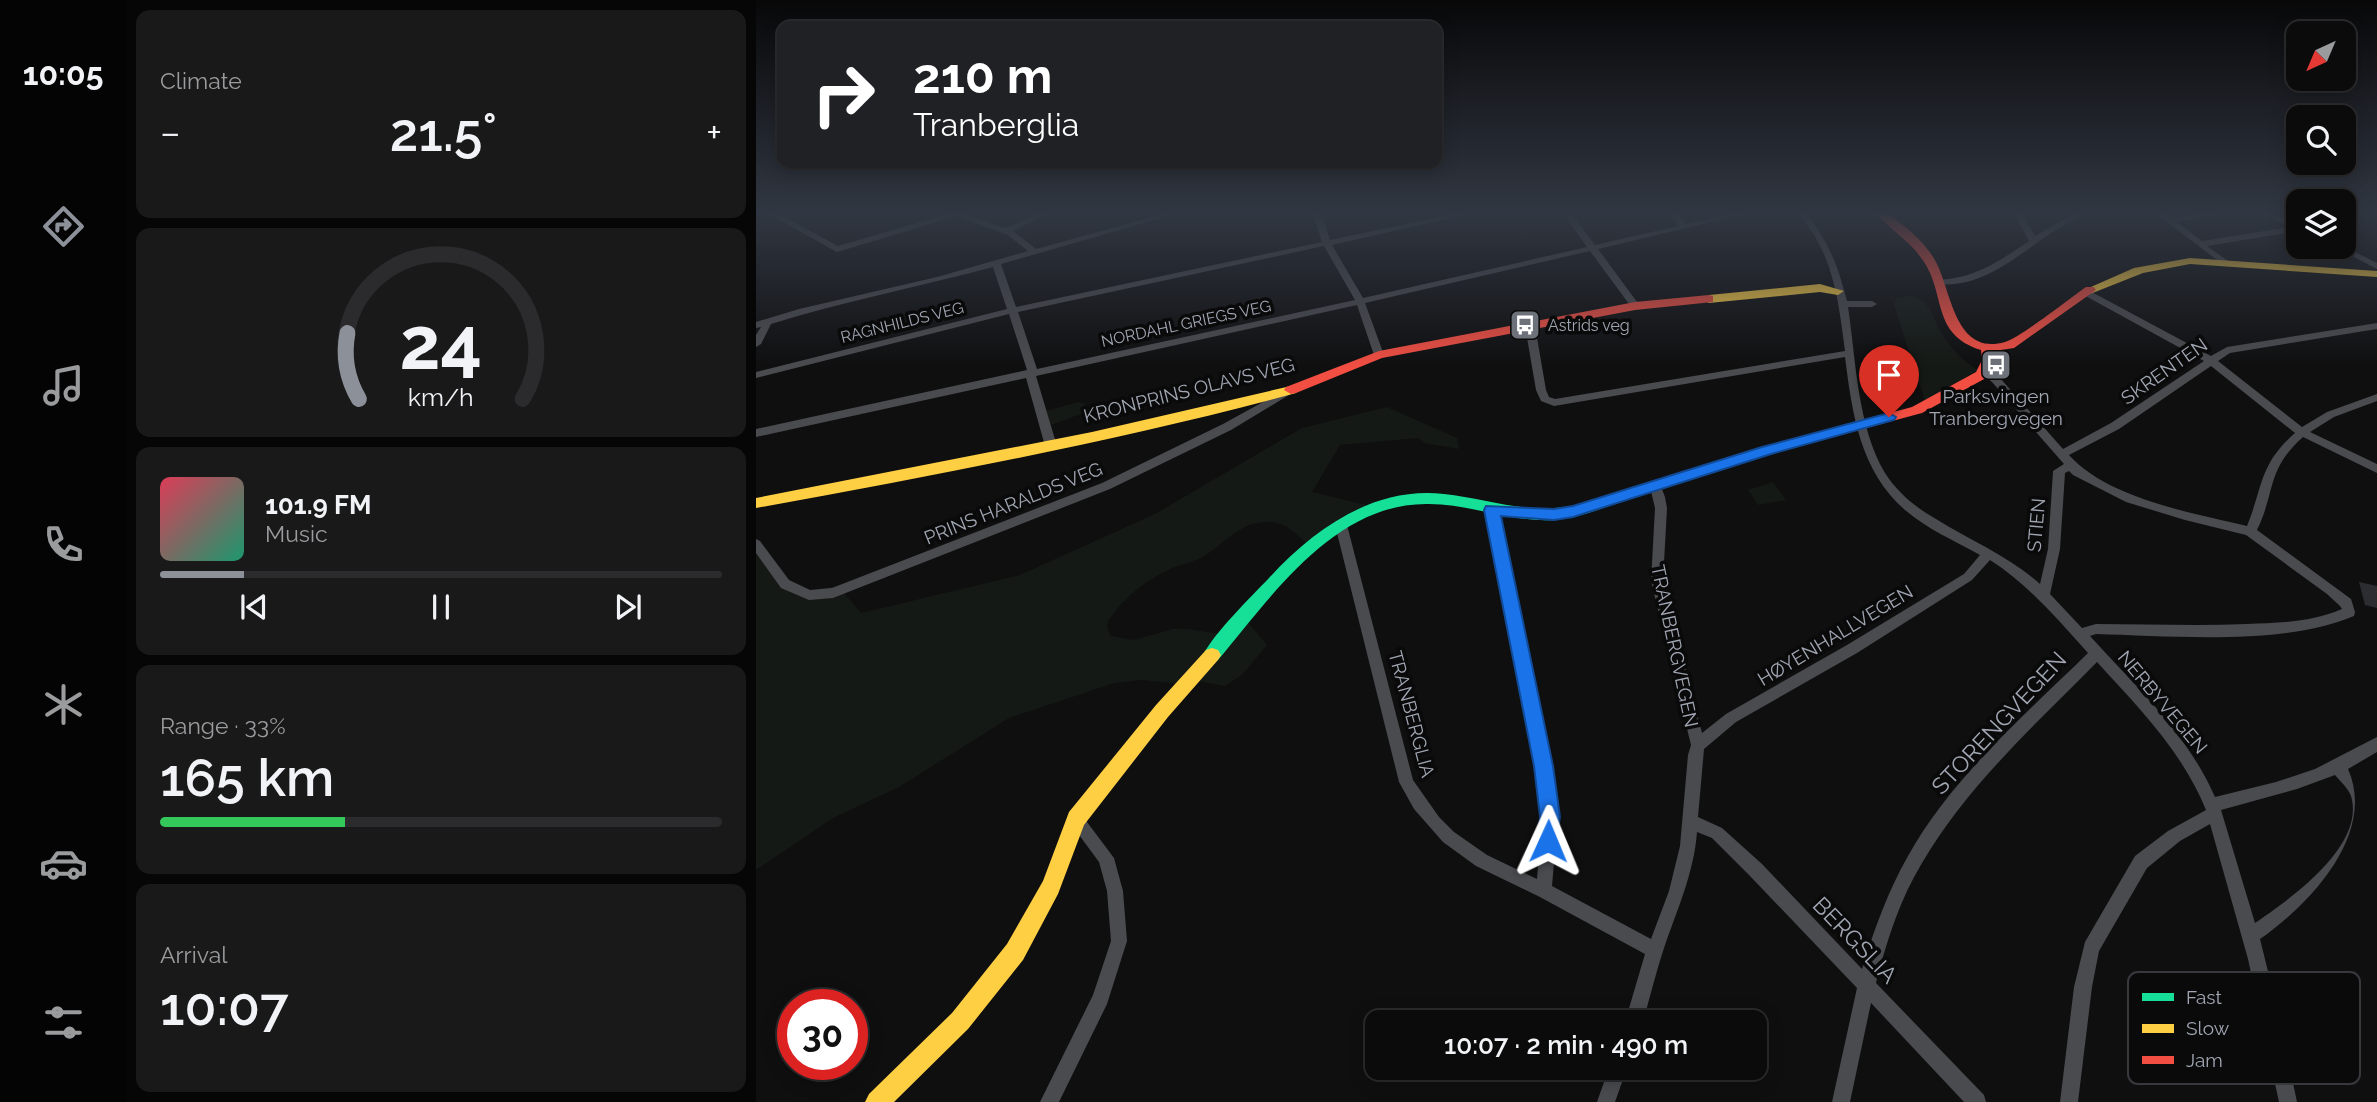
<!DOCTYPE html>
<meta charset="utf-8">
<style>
:root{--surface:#0b0b0c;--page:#19191a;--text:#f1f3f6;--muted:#9a9b9d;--line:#2b2b2d;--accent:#8c9099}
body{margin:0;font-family:Raleway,sans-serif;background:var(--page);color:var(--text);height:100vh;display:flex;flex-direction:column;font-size:26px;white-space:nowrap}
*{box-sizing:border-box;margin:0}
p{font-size:23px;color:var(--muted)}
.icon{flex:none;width:38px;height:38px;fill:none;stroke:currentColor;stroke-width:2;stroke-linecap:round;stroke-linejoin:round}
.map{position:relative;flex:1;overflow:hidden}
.panel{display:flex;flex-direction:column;gap:10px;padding:10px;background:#060607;width:630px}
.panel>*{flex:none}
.banner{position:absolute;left:21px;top:21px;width:665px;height:147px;border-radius:14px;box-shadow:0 4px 18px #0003,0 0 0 2px var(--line);background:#202124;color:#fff;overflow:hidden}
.needle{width:46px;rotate:224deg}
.tools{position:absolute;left:1530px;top:21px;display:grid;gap:14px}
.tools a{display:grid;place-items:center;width:70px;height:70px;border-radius:14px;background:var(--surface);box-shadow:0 4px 18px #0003,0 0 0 2px var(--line);font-size:35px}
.speed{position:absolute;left:21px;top:989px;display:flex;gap:14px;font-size:35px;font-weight:700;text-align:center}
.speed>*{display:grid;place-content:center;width:91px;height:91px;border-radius:50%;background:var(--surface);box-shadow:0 4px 18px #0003,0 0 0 2px var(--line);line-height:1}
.speed .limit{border:10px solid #d22;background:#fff;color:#111}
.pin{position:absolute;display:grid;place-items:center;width:60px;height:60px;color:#fff;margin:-72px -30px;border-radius:50% 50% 50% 0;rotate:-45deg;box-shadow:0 0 7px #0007}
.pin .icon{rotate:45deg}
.me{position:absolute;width:77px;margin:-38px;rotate:1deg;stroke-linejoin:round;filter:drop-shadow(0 0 5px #0008)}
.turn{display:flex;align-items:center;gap:24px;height:147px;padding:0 21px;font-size:32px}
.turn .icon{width:91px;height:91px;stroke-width:2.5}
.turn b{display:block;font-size:49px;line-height:60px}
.big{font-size:52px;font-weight:600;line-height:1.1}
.panel .card{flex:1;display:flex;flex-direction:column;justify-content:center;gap:10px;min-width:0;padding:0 24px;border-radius:14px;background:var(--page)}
.panel .dial{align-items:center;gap:0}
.dial svg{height:182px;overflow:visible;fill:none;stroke:var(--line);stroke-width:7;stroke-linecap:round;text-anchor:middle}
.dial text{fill:var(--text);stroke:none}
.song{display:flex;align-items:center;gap:21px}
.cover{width:84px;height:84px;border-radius:10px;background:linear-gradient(135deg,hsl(350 70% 55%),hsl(160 70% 35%))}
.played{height:7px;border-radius:4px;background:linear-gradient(90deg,var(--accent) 15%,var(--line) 15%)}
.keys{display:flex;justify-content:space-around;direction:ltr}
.heat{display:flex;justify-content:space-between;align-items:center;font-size:38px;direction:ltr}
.charge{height:10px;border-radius:5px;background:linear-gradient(90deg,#34c759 33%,var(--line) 0)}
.trip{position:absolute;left:609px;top:1010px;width:402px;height:70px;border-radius:14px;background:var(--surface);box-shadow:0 4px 18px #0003,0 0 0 2px var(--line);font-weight:600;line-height:70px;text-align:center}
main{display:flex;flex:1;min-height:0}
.menu{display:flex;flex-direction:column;width:126px;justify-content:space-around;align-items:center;background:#040405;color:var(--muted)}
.menu .icon{width:49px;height:49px}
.menu .current{color:var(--accent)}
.menu b{font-size:32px;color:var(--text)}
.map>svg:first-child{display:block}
.green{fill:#141915}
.building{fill:#2c2d30}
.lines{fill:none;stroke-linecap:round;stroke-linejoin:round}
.street{fill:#4a4b4f;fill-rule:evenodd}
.fast{fill:#16e098;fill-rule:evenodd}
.slow{fill:#ffcf43;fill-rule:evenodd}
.jam{fill:#f24e42;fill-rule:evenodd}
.route{fill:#1a73e8;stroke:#114b97;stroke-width:2}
.labels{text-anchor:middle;stroke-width:7;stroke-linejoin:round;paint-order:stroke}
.far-street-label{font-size:16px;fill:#a0a6b2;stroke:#0a0a0b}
.far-poi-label{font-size:16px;fill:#a0a6b2;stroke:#0a0a0b;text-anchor:start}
.street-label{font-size:19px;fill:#a0a6b2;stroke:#0a0a0b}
.poi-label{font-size:19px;fill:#a0a6b2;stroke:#0a0a0b}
.near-street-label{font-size:23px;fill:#a0a6b2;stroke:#0a0a0b}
.key{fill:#0a0a0b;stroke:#37393d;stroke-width:2}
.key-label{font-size:19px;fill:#a0a6b2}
</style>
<main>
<nav class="menu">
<b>10:05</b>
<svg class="icon current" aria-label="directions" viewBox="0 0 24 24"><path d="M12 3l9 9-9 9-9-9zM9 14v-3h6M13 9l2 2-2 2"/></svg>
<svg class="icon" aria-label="music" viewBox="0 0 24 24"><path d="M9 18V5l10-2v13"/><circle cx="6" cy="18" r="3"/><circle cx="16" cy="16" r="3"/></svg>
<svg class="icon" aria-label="phone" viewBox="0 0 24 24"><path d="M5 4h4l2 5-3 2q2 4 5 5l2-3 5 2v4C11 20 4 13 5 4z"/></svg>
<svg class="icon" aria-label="climate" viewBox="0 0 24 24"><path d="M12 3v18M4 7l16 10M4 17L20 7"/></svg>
<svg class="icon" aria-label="car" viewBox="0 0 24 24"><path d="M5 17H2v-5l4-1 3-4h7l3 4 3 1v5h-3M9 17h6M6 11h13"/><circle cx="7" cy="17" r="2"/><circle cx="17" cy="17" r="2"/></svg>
<svg class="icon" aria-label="filters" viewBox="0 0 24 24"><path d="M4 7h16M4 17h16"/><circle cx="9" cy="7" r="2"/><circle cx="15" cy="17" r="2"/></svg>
</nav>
<section class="panel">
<div class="card"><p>Climate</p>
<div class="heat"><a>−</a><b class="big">21.5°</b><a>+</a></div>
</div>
<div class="card dial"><svg viewBox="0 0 100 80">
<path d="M14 69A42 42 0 1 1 86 69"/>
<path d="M14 69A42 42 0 0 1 9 40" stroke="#8c9099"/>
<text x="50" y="56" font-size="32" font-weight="700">24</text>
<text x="50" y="72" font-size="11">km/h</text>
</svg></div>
<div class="card">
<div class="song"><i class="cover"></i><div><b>101.9 FM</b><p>Music</p></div></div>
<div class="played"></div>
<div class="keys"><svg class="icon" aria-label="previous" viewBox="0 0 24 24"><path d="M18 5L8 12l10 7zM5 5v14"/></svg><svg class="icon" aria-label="pause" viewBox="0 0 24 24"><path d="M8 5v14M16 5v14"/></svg><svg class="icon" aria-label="next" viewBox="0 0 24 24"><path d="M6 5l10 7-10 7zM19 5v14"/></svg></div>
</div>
<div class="card"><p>Range · 33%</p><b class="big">165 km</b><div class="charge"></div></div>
<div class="card"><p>Arrival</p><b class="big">10:07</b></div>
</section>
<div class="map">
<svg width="1621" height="1102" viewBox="0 0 1621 1102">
<rect width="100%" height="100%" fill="#0f0f10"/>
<path class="green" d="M1156 296C1177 302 1176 319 1186 334 1195 349 1208 362 1222 370L1169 401 1138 305 1141 297Z
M322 402 329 404 330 412 295 425 290 411Z
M631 407 701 438 703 449 668 443 662 438 584 445 556 492 610 505 614 513 556 548C544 538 532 523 516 522 486 520 472 541 450 555 438 562 426 564 414 569 388 581 368 598 352 621L351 627 355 636 378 640 417 629H432L464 634 490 620 511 645 486 675 469 686 442 681 433 685 385 680 358 683 253 718 143 787 77 818 0 870V540L43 592 82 586 105 613 264 575 399 514 546 428Z
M1017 482 1030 500 1002 505 992 490Z"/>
<path class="building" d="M1603 582 1621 586V608L1609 605Z"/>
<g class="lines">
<path class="street" d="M11 213H21L82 246 195 213H207L249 228 284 213H294L257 231 280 249 411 213H423L245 264 260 307 566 242 557 213H565L574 240 702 213H716L576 245 607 298 831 247 807 213H815L839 245 922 226 913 213H921L930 224 979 213H993L842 249 884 306 879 309 876 308 834 251 609 303 628 355 623 358 618 355 601 305 280 376 301 446 295 450 289 446 270 378 0 437V429L271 370 253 314 0 378V372L251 309 237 267C163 287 88 301 15 324L5 344 0 347V335L5 327 0 328V322L43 309 181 277 272 251 252 235 201 216 81 252ZM568 246 599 300 281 369 262 312Z
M1042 213H1050C1074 245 1081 263 1091 301H1116L1121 304 1116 307H1092C1100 359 1101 426 1129 473 1141 492 1160 508 1180 519 1215 541 1253 556 1284 584L1292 549 1297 471 1308 464 1236 382 1224 373V369H1232L1244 378 1307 449 1355 423 1448 361 1326 294V290H1332L1455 356 1471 347 1621 323V329L1474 353 1462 361 1546 427 1571 412 1621 394V401L1578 417 1554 432 1621 464V473L1547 437C1510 470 1520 491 1501 530L1595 599 1599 612 1598 616C1527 646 1417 636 1340 634L1334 636C1380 687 1431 733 1459 797L1520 782 1559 769 1621 737V752L1592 769C1621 834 1553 905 1504 939L1523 1016 1541 1102H1523L1492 959 1454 824 1424 841 1391 868 1343 951 1336 987 1322 1102H1304L1318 987 1329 942 1379 856 1412 831 1450 810C1426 751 1383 708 1341 662 1279 725 1211 786 1166 863 1144 899 1132 938 1121 978L1120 983 1228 1095 1230 1102H1208L1115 1003 1094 1102H1076L1101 988 994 876 956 838 941 832C938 873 921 910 908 948 900 972 894 997 887 1022H869L889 954 782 896 720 866 687 842 658 809 643 782 579 525 581 522 585 521 591 525 657 780 683 817 698 832 731 855 781 879 786 817 781 766 729 510 735 506 739 507 795 766 802 817 796 886 895 939 913 891 924 846 932 755 935 745 895 581 899 508 894 487 896 484H904L909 497 911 508 907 581 946 733 970 714 1091 645 1208 574 1224 555C1199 541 1171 529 1149 510 1104 471 1096 413 1089 357L798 406 785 401 780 390 769 326 774 323 779 326 790 390 793 397 799 399 1089 351C1084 313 1080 274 1061 240 1056 230 1048 222 1042 213ZM1455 366 1539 433C1503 464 1507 487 1491 526 1436 513 1351 498 1313 455L1363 429ZM1313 471 1317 475 1370 502 1429 520 1490 535 1571 594 1584 606 1586 609C1556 622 1523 623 1491 624 1440 626 1390 624 1340 624L1326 628 1294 594 1304 549 1309 473ZM1234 560C1273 585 1301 619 1332 653 1269 715 1196 777 1152 856 1132 891 1118 930 1106 969L1006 864 966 828 942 817 948 749 980 722 1101 653 1216 580ZM1579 775C1584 781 1592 788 1595 796 1610 846 1534 899 1499 923L1465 810 1541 789Z
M1258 213H1266L1279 236 1318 213H1328C1318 221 1306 226 1295 233 1261 256 1225 289 1181 284V280C1188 279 1196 279 1203 277 1229 272 1252 255 1273 241Z
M1399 213H1408L1415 218 1448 213H1464L1460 215 1421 222 1446 241 1533 227 1505 213H1515L1542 225V231L1451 246 1472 261V265L1469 266Z
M1587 246 1621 263V269L1579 247Z
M534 387 538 388V392L475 430 354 489 77 598 53 600 25 588 0 553V539L4 541 33 580 54 590 76 588 346 483 467 424Z
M320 812 325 814 358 858 367 891 371 941 351 1004 303 1102H284L337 995 355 941 351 891 343 862 315 824 312 819 315 814Z
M853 1068H871L859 1102H841Z"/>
<path class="fast" d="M866 491 873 496 871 500C848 507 824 518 799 520 756 523 716 504 673 504 579 502 516 596 462 660L456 662 450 660 447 655C459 632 494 598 513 578 558 529 618 486 688 494 725 498 762 511 799 508 822 507 844 497 866 491Z"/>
<path class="slow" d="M1434 258 1621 271V277L1434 264 1387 273 1334 294 1328 290 1378 268Z
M1064 284 1088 291 1082 295 1064 292 953 303 947 299 953 295Z
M535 386 542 390 540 393C362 441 181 475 0 508V498L336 432Z
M456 648 462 650 465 655 462 660 412 717 328 825 302 894 267 960 212 1029 138 1102H109L113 1094 196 1013 251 944 287 881 313 812 400 705 450 650Z"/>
<path class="jam" d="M1120 213C1133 213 1138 218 1148 226 1160 235 1173 249 1180 262 1196 293 1199 356 1249 342 1265 337 1313 299 1330 287H1338L1340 290 1258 348 1238 351V360L1230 378 1166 413 1014 454 866 501 861 500 859 496 861 492 1006 447 1156 407 1220 372 1226 360 1225 350C1174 334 1191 293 1166 259 1152 239 1133 229 1120 213Z
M953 295 957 296V302L879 310 626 358 540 393 535 394 528 390 530 387 623 351 879 302Z"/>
</g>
<linearGradient id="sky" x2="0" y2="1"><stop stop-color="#080809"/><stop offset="0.58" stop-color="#313742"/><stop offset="1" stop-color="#313742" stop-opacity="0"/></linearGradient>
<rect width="1621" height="367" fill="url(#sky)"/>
<path class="route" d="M1133 413 1140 417 1138 420 1015 454 817 517 798 520 745 516 797 766 804 817 799 848 792 851 785 848 782 841 784 817 778 766 728 510 730 506 798 509 817 506 1006 447Z"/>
<defs>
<g id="bus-square" transform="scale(1.575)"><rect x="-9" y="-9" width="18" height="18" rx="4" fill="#6d7179" stroke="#0a0a0b"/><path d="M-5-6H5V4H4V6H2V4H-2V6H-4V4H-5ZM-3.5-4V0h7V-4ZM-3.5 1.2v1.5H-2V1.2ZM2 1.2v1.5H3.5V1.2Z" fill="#fff"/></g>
</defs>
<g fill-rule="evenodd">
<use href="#bus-square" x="769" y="325"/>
<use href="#bus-square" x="1240" y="365"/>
</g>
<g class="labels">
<g class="far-street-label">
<text transform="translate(146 322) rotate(-14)" y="6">RAGNHILDS VEG</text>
<text transform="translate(430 323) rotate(-12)" y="6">NORDAHL GRIEGS VEG</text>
</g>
<g class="far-poi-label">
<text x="792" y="331">Astrids veg</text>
</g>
<g class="street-label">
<text transform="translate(1408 371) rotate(-35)" y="7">SKRENTEN</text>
<text transform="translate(433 390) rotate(-14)" y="7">KRONPRINS OLAVS VEG</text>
<text transform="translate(257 503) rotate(-22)" y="7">PRINS HARALDS VEG</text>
<text transform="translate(1280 525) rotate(-85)" y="7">STIEN</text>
<text transform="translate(1079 635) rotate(-31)" y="7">HØYENHALLVEGEN</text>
<text transform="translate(919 646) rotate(78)" y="7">TRANBERGVEGEN</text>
<text transform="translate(1407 702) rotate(50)" y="7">NERBYVEGEN</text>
<text transform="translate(656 714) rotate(75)" y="7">TRANBERGLIA</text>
</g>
<g class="poi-label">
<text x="1240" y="403">Parksvingen<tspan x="1240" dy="22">Tranbergvegen</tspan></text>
</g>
<g class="near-street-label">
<text transform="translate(1243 723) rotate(-47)" y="8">STORENGVEGEN</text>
<text transform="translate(1099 940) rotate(46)" y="8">BERGSLIA</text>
</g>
</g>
<rect x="1372" y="972" width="232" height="112" rx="10" class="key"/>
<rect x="1386" y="993" width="32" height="8" fill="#16e098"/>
<rect x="1386" y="1024" width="32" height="9" fill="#ffcf43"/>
<rect x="1386" y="1056" width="32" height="8" fill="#f24e42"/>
<g class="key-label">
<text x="1430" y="1004">Fast</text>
<text x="1430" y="1035">Slow</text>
<text x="1430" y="1067">Jam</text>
</g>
</svg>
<div class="tools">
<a><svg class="needle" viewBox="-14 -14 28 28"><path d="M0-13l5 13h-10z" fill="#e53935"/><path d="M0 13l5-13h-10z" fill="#9a9b9d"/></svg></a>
<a><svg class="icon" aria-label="search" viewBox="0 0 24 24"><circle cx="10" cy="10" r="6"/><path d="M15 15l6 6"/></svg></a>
<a><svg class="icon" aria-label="layers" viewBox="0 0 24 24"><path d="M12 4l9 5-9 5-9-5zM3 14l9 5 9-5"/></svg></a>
</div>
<div class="speed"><div class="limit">30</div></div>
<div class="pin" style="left:1133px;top:417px;background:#d93025"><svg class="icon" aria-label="arrive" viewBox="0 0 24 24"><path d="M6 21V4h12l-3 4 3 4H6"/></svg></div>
<svg class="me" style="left:792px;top:841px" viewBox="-20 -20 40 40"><path d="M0-17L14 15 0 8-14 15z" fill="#1a73e8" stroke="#fff" stroke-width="4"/></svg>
<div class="trip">10:07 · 2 min · 490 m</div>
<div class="banner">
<div class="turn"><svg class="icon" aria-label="right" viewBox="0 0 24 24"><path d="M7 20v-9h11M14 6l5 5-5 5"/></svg><div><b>210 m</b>Tranberglia</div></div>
</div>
</div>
</main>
